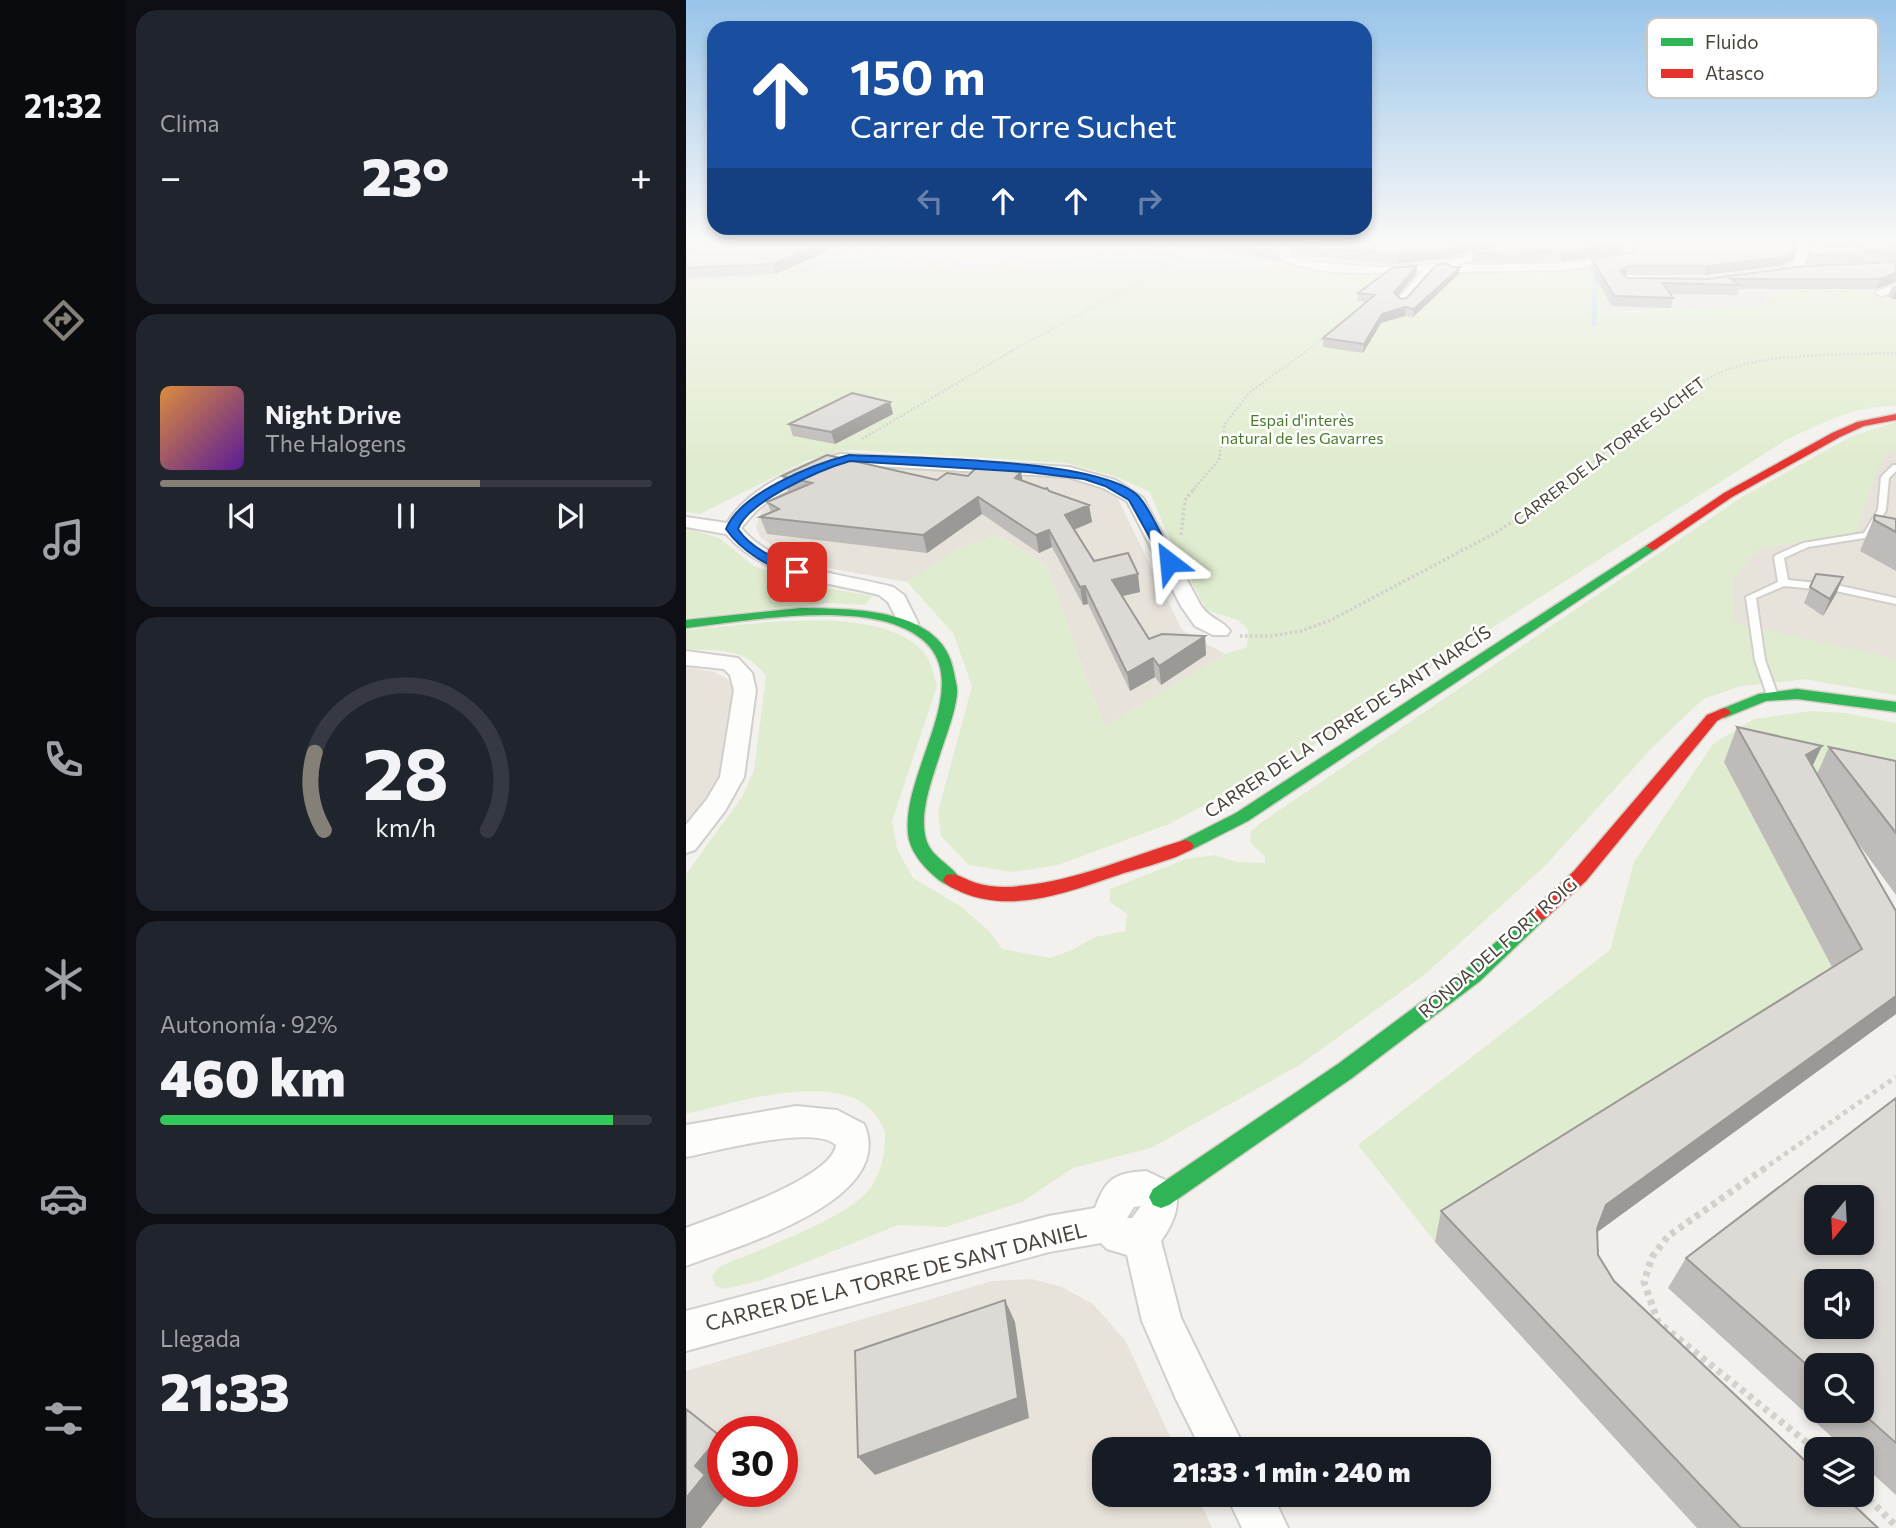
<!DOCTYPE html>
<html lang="es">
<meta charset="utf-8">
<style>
:root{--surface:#171b24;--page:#20242c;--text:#f1f3f6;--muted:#9ea1a6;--line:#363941;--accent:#848078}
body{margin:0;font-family:Commissioner,sans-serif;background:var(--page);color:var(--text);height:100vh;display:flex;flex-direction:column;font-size:26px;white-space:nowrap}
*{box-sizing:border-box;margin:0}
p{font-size:23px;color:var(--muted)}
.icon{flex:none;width:38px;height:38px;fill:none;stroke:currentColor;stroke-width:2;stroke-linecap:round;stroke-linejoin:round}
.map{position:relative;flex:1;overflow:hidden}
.drawer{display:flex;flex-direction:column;gap:10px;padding:10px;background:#0d0f14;width:560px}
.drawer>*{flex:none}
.hud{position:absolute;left:21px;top:21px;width:665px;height:214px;border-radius:21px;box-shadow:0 4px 10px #0003;background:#1a4fa0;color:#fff;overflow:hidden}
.needle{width:46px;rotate:198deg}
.controls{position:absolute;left:1118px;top:1185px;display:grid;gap:14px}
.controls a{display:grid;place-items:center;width:70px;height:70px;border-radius:14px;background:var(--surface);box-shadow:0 4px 10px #0003;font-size:35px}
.speed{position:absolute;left:21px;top:1416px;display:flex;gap:14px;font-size:35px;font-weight:700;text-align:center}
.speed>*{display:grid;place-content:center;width:91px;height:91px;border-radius:50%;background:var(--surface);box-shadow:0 4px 10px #0003;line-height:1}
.speed .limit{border:10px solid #d22;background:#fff;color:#111}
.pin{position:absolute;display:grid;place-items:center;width:60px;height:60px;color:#fff;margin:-30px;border-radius:14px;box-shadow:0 4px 10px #0006}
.me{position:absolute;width:77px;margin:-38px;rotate:331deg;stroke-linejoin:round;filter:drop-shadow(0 0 5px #0008)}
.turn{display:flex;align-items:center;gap:24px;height:147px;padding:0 28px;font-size:32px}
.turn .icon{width:91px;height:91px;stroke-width:2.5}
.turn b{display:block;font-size:49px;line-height:60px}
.lanes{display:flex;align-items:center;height:66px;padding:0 28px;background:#0003;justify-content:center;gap:35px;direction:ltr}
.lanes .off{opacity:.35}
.big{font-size:52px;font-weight:800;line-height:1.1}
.drawer .widget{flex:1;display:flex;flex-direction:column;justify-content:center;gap:10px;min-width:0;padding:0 24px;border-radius:21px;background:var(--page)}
.drawer .dial{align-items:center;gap:0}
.dial svg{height:182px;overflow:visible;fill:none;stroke:var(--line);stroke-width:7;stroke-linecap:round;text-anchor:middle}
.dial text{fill:var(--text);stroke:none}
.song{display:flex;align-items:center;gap:21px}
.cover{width:84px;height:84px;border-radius:10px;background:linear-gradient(135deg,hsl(30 70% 55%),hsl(270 70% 35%))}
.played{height:7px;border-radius:4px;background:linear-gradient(90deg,var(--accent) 65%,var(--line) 65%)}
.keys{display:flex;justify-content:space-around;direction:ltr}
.heat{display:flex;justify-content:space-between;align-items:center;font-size:38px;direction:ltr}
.charge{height:10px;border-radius:5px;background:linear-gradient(90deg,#34c759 92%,var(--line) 0)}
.trip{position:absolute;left:406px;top:1437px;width:399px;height:70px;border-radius:21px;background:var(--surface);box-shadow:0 4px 10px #0003;font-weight:800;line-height:70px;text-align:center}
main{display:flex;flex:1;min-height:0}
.menu{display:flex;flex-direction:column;width:126px;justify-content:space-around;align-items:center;background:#090b0e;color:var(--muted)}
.menu .icon{width:49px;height:49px}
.menu .on{color:var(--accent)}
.menu b{font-size:32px;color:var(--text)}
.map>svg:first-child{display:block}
.residential{fill:#e7e3db;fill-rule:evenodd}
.green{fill:#e0eccf}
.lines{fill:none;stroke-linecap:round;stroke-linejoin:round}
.stream{stroke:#c0dcee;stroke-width:4.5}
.lane-casing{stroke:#d1cfcb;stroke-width:4}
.street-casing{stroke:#d1cfcb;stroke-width:4}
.fast-casing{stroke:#d2cec4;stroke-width:3}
.jam-casing{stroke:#d2cec4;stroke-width:3}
.path-far4{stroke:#d3d1cc;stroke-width:2;stroke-dasharray:2 2;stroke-linecap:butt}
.path-far3{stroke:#d3d1cc;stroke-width:2.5;stroke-dasharray:2 2;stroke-linecap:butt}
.path-far2{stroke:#d3d1cc;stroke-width:3.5;stroke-dasharray:2.5 2.5;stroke-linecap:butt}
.path-far1{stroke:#d3d1cc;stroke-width:5;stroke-dasharray:4.5 4.5;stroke-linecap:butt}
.path{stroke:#d3d1cc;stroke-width:7;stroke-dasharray:5 5;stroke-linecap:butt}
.lane{fill:#fdfdfc;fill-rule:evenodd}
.street{fill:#fdfdfc;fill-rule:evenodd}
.fast{fill:#30b455;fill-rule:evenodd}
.jam{fill:#e5322d;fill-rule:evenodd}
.wall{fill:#bebbb8;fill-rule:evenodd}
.shaded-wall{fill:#9b9996}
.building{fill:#dddad6;stroke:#9b9996;stroke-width:2;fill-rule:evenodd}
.route{fill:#1a73e8;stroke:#114b97;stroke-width:2}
.labels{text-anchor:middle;stroke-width:5;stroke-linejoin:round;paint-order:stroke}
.far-park-label{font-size:16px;fill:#4a7b2d;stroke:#fff}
.far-street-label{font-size:16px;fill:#494339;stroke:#fff}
.street-label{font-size:18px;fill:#494339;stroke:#fff}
.near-street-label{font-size:21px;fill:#494339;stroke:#fff}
.key{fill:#fff;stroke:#c8c7c4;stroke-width:2}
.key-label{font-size:19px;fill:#494339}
</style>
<main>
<nav class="menu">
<b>21:32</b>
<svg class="icon on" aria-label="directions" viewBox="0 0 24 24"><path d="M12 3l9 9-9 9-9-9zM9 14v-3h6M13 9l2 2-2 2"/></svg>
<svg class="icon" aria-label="music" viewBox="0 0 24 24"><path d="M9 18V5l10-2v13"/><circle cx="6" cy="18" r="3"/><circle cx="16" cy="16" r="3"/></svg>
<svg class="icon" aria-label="phone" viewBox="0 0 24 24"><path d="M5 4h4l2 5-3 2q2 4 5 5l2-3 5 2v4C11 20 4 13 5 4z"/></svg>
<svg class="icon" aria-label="climate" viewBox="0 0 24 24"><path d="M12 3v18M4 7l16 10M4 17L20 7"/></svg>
<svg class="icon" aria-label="car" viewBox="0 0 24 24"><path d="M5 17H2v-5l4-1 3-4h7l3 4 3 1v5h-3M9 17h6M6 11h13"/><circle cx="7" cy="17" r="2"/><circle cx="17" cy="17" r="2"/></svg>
<svg class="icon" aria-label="filters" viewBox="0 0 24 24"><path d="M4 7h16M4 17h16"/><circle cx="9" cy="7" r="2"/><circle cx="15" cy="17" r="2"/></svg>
</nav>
<section class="drawer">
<div class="widget"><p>Clima</p>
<div class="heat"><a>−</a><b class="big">23°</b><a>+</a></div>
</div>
<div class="widget">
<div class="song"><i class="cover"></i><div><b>Night Drive</b><p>The Halogens</p></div></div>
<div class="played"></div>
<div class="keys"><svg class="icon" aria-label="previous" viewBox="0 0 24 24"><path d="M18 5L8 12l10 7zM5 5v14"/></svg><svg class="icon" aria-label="pause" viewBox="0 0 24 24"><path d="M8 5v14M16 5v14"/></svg><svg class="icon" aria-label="next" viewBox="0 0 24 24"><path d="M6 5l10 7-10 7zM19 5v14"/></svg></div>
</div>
<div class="widget dial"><svg viewBox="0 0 100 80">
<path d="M14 69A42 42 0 1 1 86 69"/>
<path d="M14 69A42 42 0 0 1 10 35" stroke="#848078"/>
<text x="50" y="56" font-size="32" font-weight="700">28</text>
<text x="50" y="72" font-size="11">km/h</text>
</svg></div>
<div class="widget"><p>Autonomía · 92%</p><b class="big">460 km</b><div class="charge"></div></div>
<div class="widget"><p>Llegada</p><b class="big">21:33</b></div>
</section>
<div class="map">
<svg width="1210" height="1528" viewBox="0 0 1210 1528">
<rect width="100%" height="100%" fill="#f3f1ed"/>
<path class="residential" d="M491 243H1104L967 262 777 269 573 261 482 245Z
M1172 243H1210V304L1193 293 1087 294 1074 305 913 312 918 286 934 279 1036 275 1016 261 1078 249 1183 245Z
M1210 422V695L1119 679 1054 686 1017 699 994 721 965 560 1056 497Z
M167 463 367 476 397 481 420 491 432 499 496 630 539 654 418 727 360 565 312 535 273 548 221 582 125 565 98 553 74 537 70 526 76 510 94 493Z
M0 667 28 672 40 678 46 685 48 696 35 779 0 822Z
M346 1279 376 1287 407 1304 439 1340 490 1449H418V1494L511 1495 526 1528H0V1371L306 1281ZM37 1432H96V1491H37Z"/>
<path class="green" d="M0 243H67L90 249 276 268H305L494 247 613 269 644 272 800 271 942 263 918 287 914 312 928 313 1074 305 1087 294 1107 290 1160 289 1193 293 1210 304V406C1170 405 1136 423 1100 440L759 658 608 758 483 824 372 865 326 872 283 865 255 836 252 812 286 686 267 633 221 582 273 548 311 535 360 565 418 727 539 654 561 647 562 630 552 620 520 610 477 524 464 492 431 477 380 463 165 450 120 461 14 514 0 512Z
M1210 422V452L1200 454 1190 473 1169 533 1072 549 1047 578 1048 623 1210 659V695L1119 679 1054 686 1017 699 964 750 858 867 737 976 612 1066 465 1148 387 1168 336 1202 260 1227 212 1225 76 1280 39 1289 29 1285 26 1276 33 1267C71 1250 155 1221 181 1192 193 1179 199 1156 199 1138 200 1130 196 1125 192 1119 161 1066 47 1103 0 1114V874L56 797 68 771 80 676C59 647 33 651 0 649V630C62 625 190 602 237 651 245 661 248 674 251 686L206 821 211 849 227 878 274 906 304 932 316 949 364 958 388 949 409 937 439 931 441 914 424 902V889L500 859 529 855 551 862 579 863V857L564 842 565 831 576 822 1056 497 1166 436Z
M0 528 33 538 68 566 117 584 187 596 179 605 141 603 0 618Z
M1126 711 1160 713 1210 723V800L1039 762 1155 984 749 1242 672 1145 924 950 948 862 1027 744 1068 719Z"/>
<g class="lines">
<path class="stream" d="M908 324 909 277 917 271"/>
<g class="lane-casing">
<path id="lane" d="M1207 465H1210V471L1203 478 1200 510 1184 537 1122 547 1098 558 1102 580 1150 585 1210 598V604L1150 591 1098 586 1070 598 1079 660 1092 696 1090 698H1082L1069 660 1060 597 1092 582 1088 557 1090 555 1117 543 1178 533 1192 510 1195 477Z"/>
</g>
<g class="street-casing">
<path id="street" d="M156 243H169L150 254H142V250Z
M583 243 603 246 604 255 612 259C657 267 720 271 764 261 786 256 804 243 826 243L772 265 875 264 934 256 940 243H950L944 259 938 262 875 270 765 272 760 268 747 270 746 275 720 304 716 305 710 301 736 271C691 274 636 277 594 259L593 249Z
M1120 243 1158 244 1163 247 1158 250H1119L1122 255C1119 266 1108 275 1096 273V269L1109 261 1111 255 1107 248 1108 246Z
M1210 284V292L1195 296 1189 292Z
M155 454 383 467 429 480 457 498 515 606C525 620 537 620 544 631L541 635H527L509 626 495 606 441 501 417 488 382 477 156 464 117 481 84 500 70 511 55 528C94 572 154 573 207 587L218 595 232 623 229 627H215L202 602 193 595C136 580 82 581 40 534L0 527V517L41 523C63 487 116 464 155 454Z
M0 651 52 658 66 673 70 690 58 777 39 811 9 850 0 853V825L21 799 34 777 48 690 44 675 38 669 0 665Z
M110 1106 151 1110 178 1124C212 1201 51 1246 0 1266V1228C29 1217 147 1178 150 1145 128 1124 30 1151 0 1157V1125Z
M460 1171 488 1184C496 1205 487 1224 475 1241L495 1318 559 1449H515L490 1399 456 1321 441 1255 421 1249 415 1243 363 1252 0 1351V1311L363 1216 409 1208C420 1178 429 1173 460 1171ZM455 1206 446 1218H441L448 1207Z
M540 1494H586L602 1528H556Z"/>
</g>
<g class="fast-casing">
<path id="fast" d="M966 542 970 543V549L562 821 505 850H493L490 846 493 842 550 813Z
M115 608C166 609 258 607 268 673 269 680 272 687 271 694 269 713 261 733 255 751 247 777 234 808 239 835 243 858 265 863 275 880L272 885C264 887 260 885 253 880 239 869 223 851 222 833 215 761 315 656 201 622 143 606 59 621 0 628V620Z
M1111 689 1210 702V712L1111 699 1080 701 1038 718 1031 713 1033 710 1073 694Z
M854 906 860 908 863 913 860 918 794 981 666 1078 483 1205 475 1208 467 1205 463 1197 467 1189 652 1064 780 969 848 908Z"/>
</g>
<g class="jam-casing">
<path id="jam" d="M1210 414V420L1178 426 1154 437 1046 497 970 549 966 550 960 546 1038 493 1146 433 1171 422Z
M1038 708 1043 710 1045 713 1031 721 900 881 860 918 854 920 848 918 845 913 848 908 888 871 1021 715Z
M499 840 505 842 508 846 505 850 490 857C473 863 456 868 438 873 388 890 327 915 275 892 268 888 261 887 257 880L260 875C271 872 279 880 290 883 303 887 319 888 333 886 391 881 444 856 499 840Z"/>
</g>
<path class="path-far4" d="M175 254 197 257
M183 254 204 243
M170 261C213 257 255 266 298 265 366 264 433 254 500 243
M0 278 90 276 134 265
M323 352 499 258 456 253
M618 352 641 336"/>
<path class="path-far3" d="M176 439 326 351
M507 490 533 460 539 424 564 392 621 351
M874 490C923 450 990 387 1049 367 1090 353 1165 355 1210 353"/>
<path class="path-far2" d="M495 535 499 500 509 488
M554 636H585L615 631 645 620 811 532 876 488"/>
<path class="path-far1" d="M1076 1170 1210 1077"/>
<path class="path" d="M1079 1168 982 1236 966 1257 958 1282 972 1322 1130 1450
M1176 1492 1210 1526"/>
<use href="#lane" class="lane"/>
<use href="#street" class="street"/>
<use href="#fast" class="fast"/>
<use href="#jam" class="jam"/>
</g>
<path class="wall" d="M150 243 141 248 139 252 90 274 0 278V252Z
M527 243H591L593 252V261L528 249Z
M600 243H808L763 258 711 264 613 256 606 253 603 243Z
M811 243 932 254 875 261 786 262 787 253Z
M951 243H1125H1109L1110 250 1107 259 1095 266 1019 275H940L939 276 941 278 1022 279 1210 262V282H1209L1190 289H1053L1051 295 984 294 987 298 985 308 926 306 904 269 906 259 947 252Z
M1127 243 1170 244 1210 243V261L1120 264Z
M731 266 730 274 712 296 715 299 721 298 766 267H774L773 274 727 317 719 316 695 323 677 353 637 347V338L680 302 671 301 672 293Z
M1210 285V299H1206L1202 297 1206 287Z
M207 414 149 444 107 436 103 424Z
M96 476 251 480 282 476 336 481 403 505 406 522 388 530 408 561 454 592 436 596 463 639 519 636 520 655 475 685 469 677 444 691 402 604 397 605 366 547 353 553 296 514 241 553 81 534 74 517 85 512 81 502 103 493Z
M1189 515 1210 519V571L1174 551Z
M1130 574 1157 577 1150 594 1137 616 1118 603Z
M1051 727 1127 766 1131 774 1143 747 1210 761V895L1166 835 1210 911V1014L911 1232 912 1255 928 1281 1192 1528H1011L749 1242 755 1211 1146 967 1038 762Z
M1210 1098V1495L1176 1464V1449H1159L982 1288 1000 1258ZM1130 1365 1176 1410H1130Z"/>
<path class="shaded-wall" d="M136 243H150L141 248 139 252 90 274 87 264Z
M782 243H808L763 258 711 264 712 254Z
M937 243 932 254 875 261 876 252Z
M1110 250 1107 259 1095 266 1019 275 1021 266Z
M731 266 730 274 707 301 708 293Z
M942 266 940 275 932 281 934 271Z
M774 267 773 274 727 317 728 309Z
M1210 273 1209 282 1190 289 1194 279Z
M1210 290V299H1206Z
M719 307V316L695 323 677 353 678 344 696 314Z
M204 402 207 414 149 444 145 432Z
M335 472 338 489 329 478Z
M292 497 296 514 241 553 237 535Z
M403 505 406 522 382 532 379 515Z
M363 530 366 547 353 553 350 535Z
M452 574 454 592 428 598 426 580Z
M1157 577 1150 594 1137 616 1144 599Z
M399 586 402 604 397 605 394 587Z
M519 636 520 655 475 685 473 666Z
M467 658 469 677 444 691 441 673Z
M1136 746 1120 780V755Z
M1210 996V1014L906 1236 920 1205Z
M319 1300 329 1322 343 1418 189 1475 172 1457Z
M34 1436 37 1438V1480L33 1484 37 1487V1491L43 1492 15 1528H0V1498L9 1466Z"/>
<path class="building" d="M22 243H136L87 264 0 268V252Z
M544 243H591L593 252Z
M606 243H782L764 249 712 254 613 247Z
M811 243H935L934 244 876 252 787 253Z
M951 243H1108L1110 250 1098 257 1021 266H942L934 271 941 278 1022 279 1119 266 1210 262V273L1194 279H1045L1054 285 977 283 987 298 928 296 906 259 947 252Z
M1127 243 1170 244 1174 243H1210V251L1123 255Z
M760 263 766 267H774L728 309 719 307 696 314 678 344 637 338 689 295 672 293 706 268 731 266 708 293 715 299 721 298 750 265Z
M166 393 204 402 145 432 103 424Z
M141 455 251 480 261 473 282 476 292 466 335 472 329 478 359 489 361 488 363 491 403 505 379 515 408 561 442 553 452 574 426 580 463 639 476 634 519 636 473 666 467 658 441 673 399 586 394 587 363 530 350 535 292 497 237 535 74 517 93 509 81 502 126 483 96 476Z
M1189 515 1210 519V532L1188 520Z
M1130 574 1157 577 1144 599 1124 587Z
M1051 727 1136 746 1120 755 1210 911V996L920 1205 911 1229 912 1255 928 1281 1130 1471V1494H1156L1192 1528H1055L755 1211 1176 949Z
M1143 747 1210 761V833Z
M1210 1098V1443L1173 1410H1176V1365H1130V1373L1000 1258ZM1130 1197H1176V1242H1130ZM1130 1281H1176V1326H1130Z
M319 1300 332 1398 172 1457 169 1351Z
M0 1409 34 1436 9 1466 19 1475 0 1498Z"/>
<linearGradient id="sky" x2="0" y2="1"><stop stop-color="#98c4ea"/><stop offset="0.53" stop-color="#faf9f7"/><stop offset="1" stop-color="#faf9f7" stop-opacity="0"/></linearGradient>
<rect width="1210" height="457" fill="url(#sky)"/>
<path class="route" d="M163 455C221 458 417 458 453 497 465 510 480 545 489 562L483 566 479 565 443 500 419 486 398 479 342 472 164 461C136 469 62 501 52 529 66 550 93 560 116 570V575L111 576C84 568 56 552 40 529 54 493 128 464 163 455Z"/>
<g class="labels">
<g class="far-park-label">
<text x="616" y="426">Espai d'interès<tspan x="616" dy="18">natural de les Gavarres</tspan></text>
</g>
<g class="far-street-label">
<text transform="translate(923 451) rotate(-37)" y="6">CARRER DE LA TORRE SUCHET</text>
</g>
<g class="street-label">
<text transform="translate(662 722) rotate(-33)" y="6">CARRER DE LA TORRE DE SANT NARCÍS</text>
<text transform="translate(812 948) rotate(-41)" y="6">RONDA DEL FORT ROIG</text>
</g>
<g class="near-street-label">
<text transform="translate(210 1277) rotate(-14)" y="7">CARRER DE LA TORRE DE SANT DANIEL</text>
</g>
</g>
<rect x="961" y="18" width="231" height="80" rx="10" class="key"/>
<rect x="975" y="38" width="32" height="8" fill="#30b455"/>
<rect x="975" y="69" width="32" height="9" fill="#e5322d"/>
<g class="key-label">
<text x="1019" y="49">Fluido</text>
<text x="1019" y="80">Atasco</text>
</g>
</svg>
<div class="controls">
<a><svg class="needle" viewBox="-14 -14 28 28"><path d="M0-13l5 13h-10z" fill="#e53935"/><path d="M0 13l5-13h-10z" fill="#9ea1a6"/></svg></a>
<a><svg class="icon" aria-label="sound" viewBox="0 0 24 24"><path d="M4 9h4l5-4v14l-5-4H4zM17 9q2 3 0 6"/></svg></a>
<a><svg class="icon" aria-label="search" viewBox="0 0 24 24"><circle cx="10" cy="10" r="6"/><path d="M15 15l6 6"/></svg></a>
<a><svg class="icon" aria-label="layers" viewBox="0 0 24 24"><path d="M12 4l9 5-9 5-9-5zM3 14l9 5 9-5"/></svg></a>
</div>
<div class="speed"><div class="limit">30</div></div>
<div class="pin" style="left:111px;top:572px;background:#d93025"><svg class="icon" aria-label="arrive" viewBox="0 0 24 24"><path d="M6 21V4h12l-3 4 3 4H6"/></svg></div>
<svg class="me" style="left:483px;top:562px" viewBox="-20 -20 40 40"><path d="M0-17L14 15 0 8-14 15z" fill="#1a73e8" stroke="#fff" stroke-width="4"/></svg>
<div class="trip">21:33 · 1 min · 240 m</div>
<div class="hud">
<div class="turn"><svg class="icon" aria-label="ahead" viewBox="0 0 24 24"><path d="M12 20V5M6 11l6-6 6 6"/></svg><div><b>150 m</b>Carrer de Torre Suchet</div></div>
<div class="lanes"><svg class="icon off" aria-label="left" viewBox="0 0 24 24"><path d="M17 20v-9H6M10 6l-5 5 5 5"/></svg><svg class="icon" aria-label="ahead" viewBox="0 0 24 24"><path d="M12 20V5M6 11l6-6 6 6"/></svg><svg class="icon" aria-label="ahead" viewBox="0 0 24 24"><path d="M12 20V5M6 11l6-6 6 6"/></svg><svg class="icon off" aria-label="right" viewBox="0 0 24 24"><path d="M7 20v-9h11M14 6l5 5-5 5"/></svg></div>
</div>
</div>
</main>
